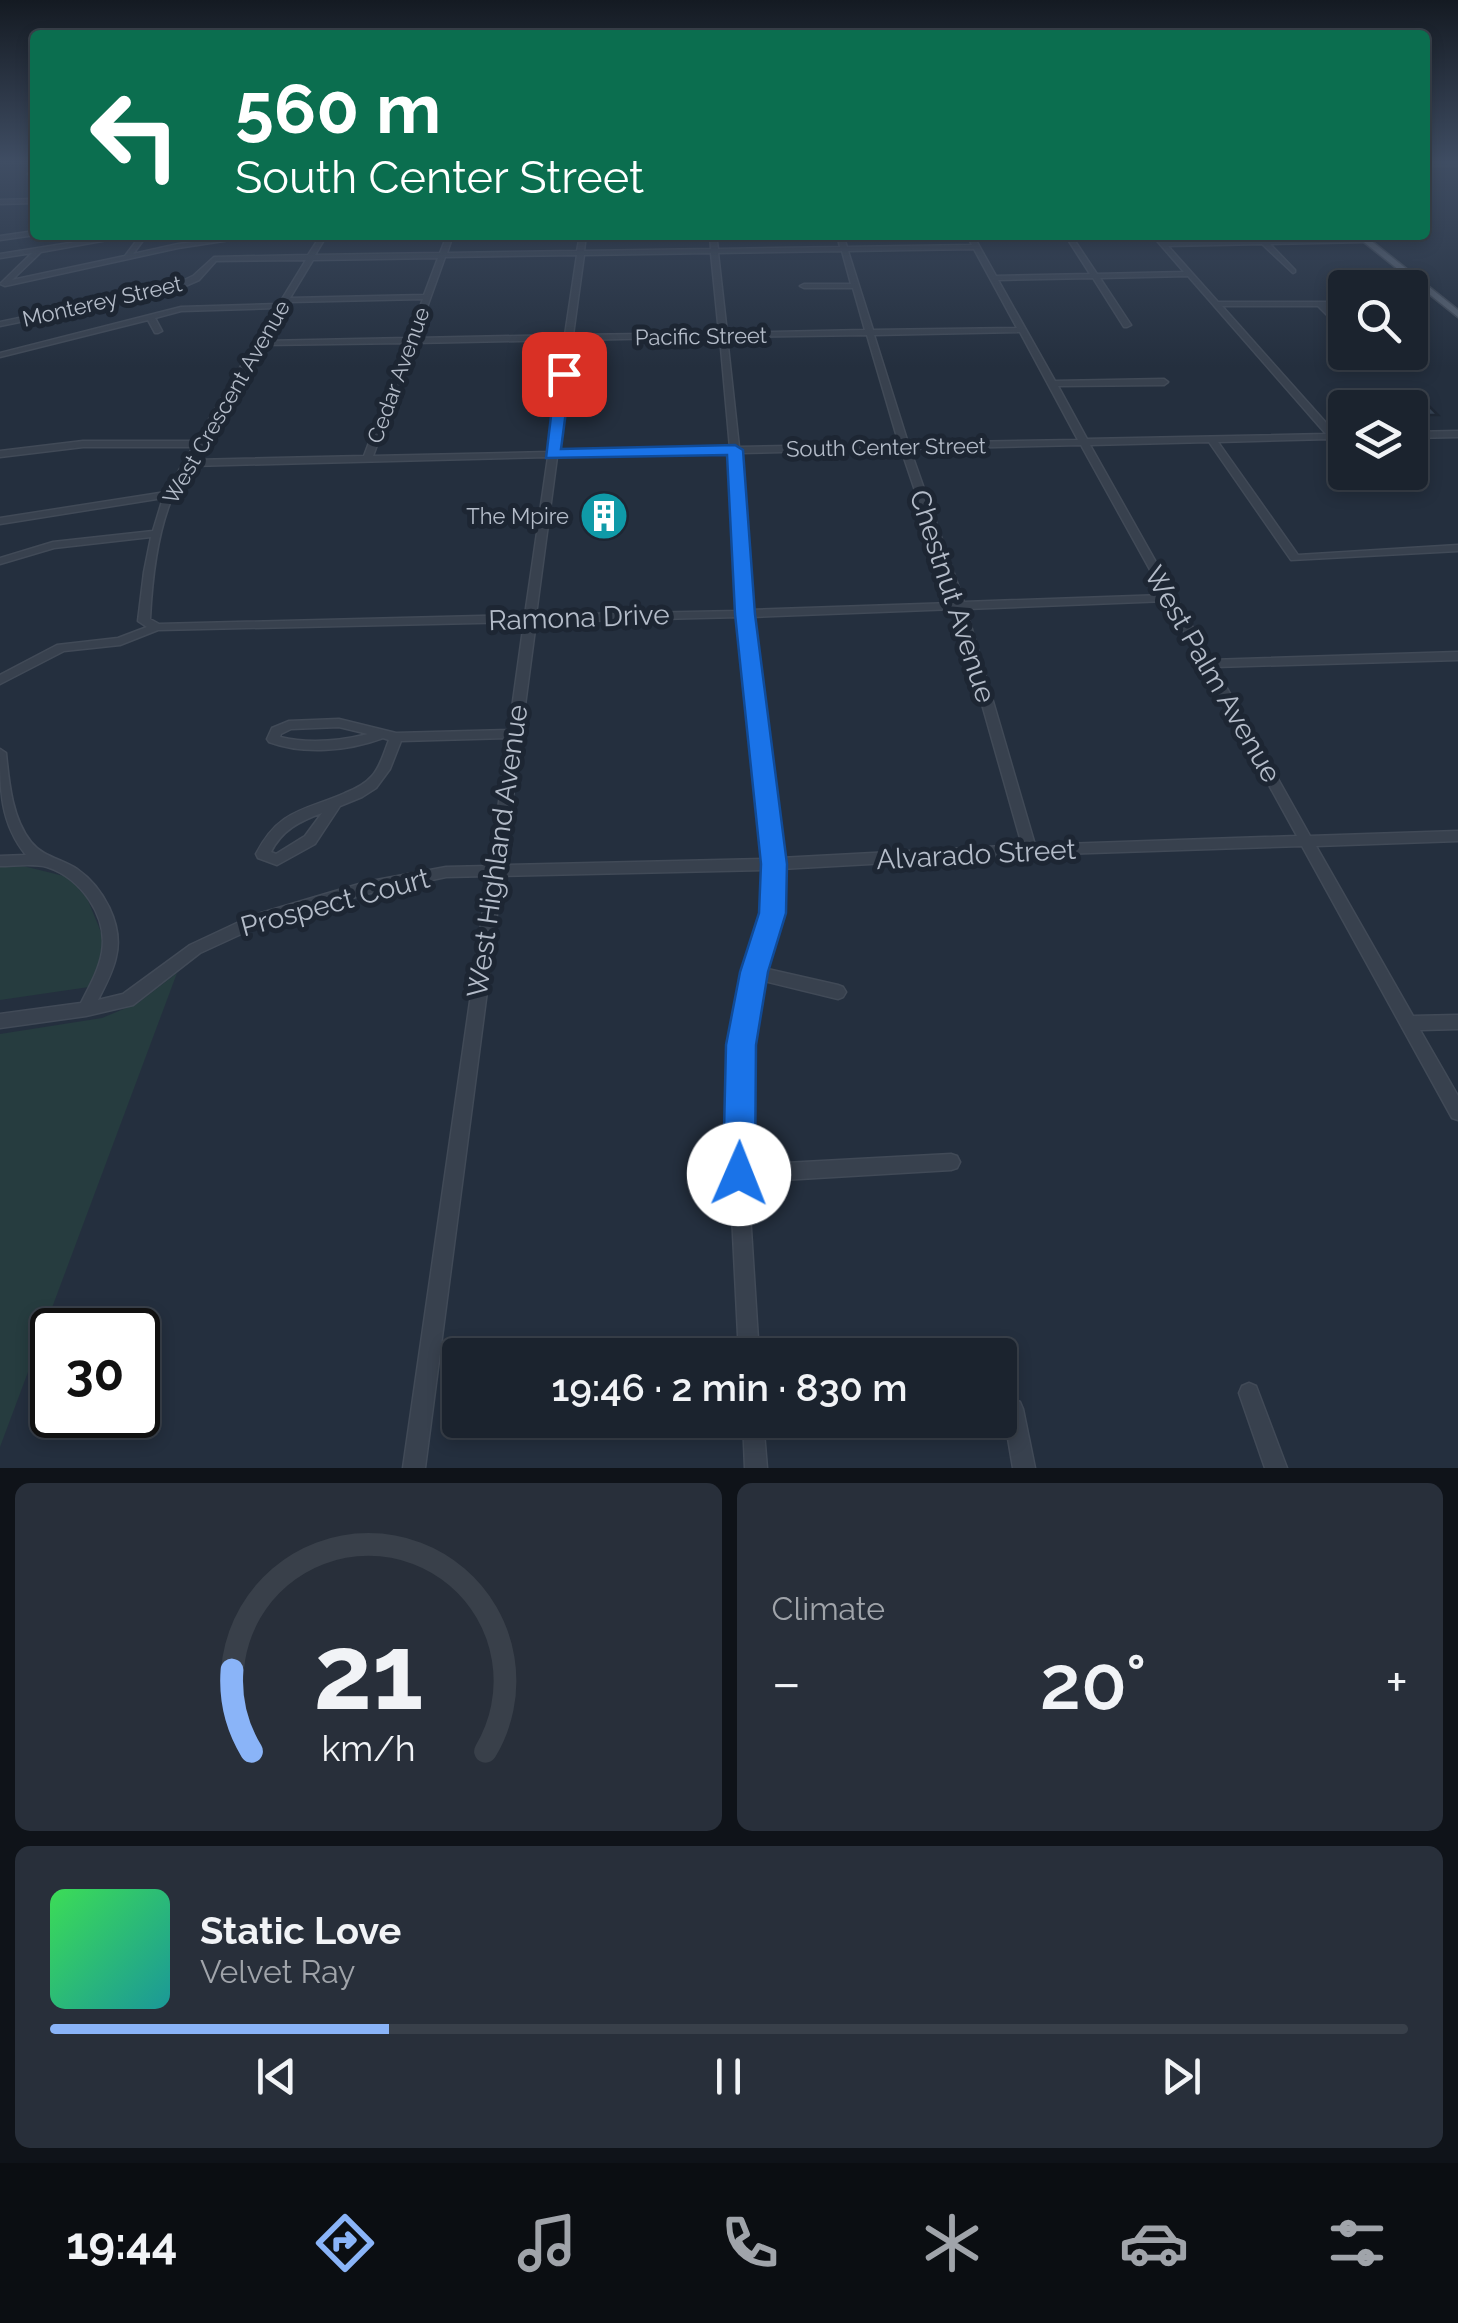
<!DOCTYPE html>
<meta charset="utf-8">
<style>
:root{--surface:#1b232e;--page:#282f3a;--text:#f1f3f6;--muted:#a0a4aa;--line:#39404a;--accent:#8ab4f8}
body{margin:0;font-family:Raleway,sans-serif;background:var(--page);color:var(--text);height:100vh;display:flex;flex-direction:column;font-size:38px;white-space:nowrap}
*{box-sizing:border-box;margin:0}
p{font-size:32px;color:var(--muted)}
.icon{flex:none;width:55px;height:55px;fill:none;stroke:currentColor;stroke-width:2;stroke-linecap:round;stroke-linejoin:round}
.map{position:relative;height:1468px;overflow:hidden}
.side{display:flex;flex-direction:column;gap:15px;padding:15px;background:#0f1319;flex:1}
.side>*{flex:none}
.guide{position:absolute;left:30px;top:30px;width:1400px;height:210px;border-radius:10px;box-shadow:0 5px 15px #0003,0 0 0 2px var(--line);background:#0b6e4f;color:#fff;overflow:hidden}
.fabs{position:absolute;left:1328px;top:270px;display:grid;gap:20px}
.fabs a{display:grid;place-items:center;width:100px;height:100px;border-radius:10px;background:var(--surface);box-shadow:0 5px 15px #0003,0 0 0 2px var(--line);font-size:50px}
.speed{position:absolute;left:30px;top:1308px;display:flex;gap:20px;font-size:50px;font-weight:700;text-align:center}
.speed>*{display:grid;place-content:center;width:130px;height:130px;border-radius:50%;background:var(--surface);box-shadow:0 5px 15px #0003,0 0 0 2px var(--line);line-height:1}
.speed .limit{border:5px solid #111;border-radius:15px;background:#fff;color:#111}
.pin{position:absolute;display:grid;place-items:center;width:85px;height:85px;color:#fff;margin:-42px;border-radius:20px;box-shadow:0 5px 15px #0006}
.me{position:absolute;width:110px;margin:-55px;rotate:1deg;stroke-linejoin:round;filter:drop-shadow(0 0 8px #0008)}
.turn{display:flex;align-items:center;gap:35px;height:210px;padding:0 40px;font-size:45px}
.turn .icon{width:130px;height:130px;stroke-width:2.5}
.turn b{display:block;font-size:70px;line-height:85px}
.big{font-size:75px;font-weight:600;line-height:1.1}
.side .widget{flex:1;display:flex;flex-direction:column;justify-content:center;gap:15px;min-width:0;padding:0 35px;border-radius:15px;background:var(--page)}
.side .dial{align-items:center;gap:0}
.dial svg{height:260px;overflow:visible;fill:none;stroke:var(--line);stroke-width:7;stroke-linecap:round;text-anchor:middle}
.dial text{fill:var(--text);stroke:none}
.song{display:flex;align-items:center;gap:30px}
.cover{width:120px;height:120px;border-radius:15px;background:linear-gradient(135deg,hsl(130 70% 55%),hsl(180 70% 35%))}
.played{height:10px;border-radius:5px;background:linear-gradient(90deg,var(--accent) 25%,var(--line) 25%)}
.keys{display:flex;justify-content:space-around;direction:ltr}
.heat{display:flex;justify-content:space-between;align-items:center;font-size:55px;direction:ltr}
.side .tiles{flex:1;display:grid;gap:15px;grid-template-columns:1fr 1fr}
.widget:last-child{grid-column:span 2}
.trip{position:absolute;left:442px;top:1338px;width:575px;height:100px;border-radius:10px;background:var(--surface);box-shadow:0 5px 15px #0003,0 0 0 2px var(--line);font-weight:600;line-height:100px;text-align:center}
.dock{display:flex;height:160px;justify-content:space-around;align-items:center;background:#0b0e12;color:var(--muted)}
.dock .icon{width:70px;height:70px}
.dock .selected{color:var(--accent)}
.dock b{font-size:45px;color:var(--text)}
.map>svg:first-child{display:block}
.green{fill:#263c3f}
.building{fill:#364354;stroke:#1f2835;stroke-width:2.5}
.lines{fill:none;stroke-linecap:round;stroke-linejoin:round}
.minor-casing{stroke:#414a57;stroke-width:3}
.major-casing{stroke:#414a57;stroke-width:3}
.minor{fill:#38414e;fill-rule:evenodd}
.major{fill:#56606e;fill-rule:evenodd}
.route{fill:#1a73e8;stroke:#114b97;stroke-width:2.5}
.labels{text-anchor:middle;stroke-width:10;stroke-linejoin:round;paint-order:stroke}
.far-street-label{font-size:22px;fill:#b4bcc9;stroke:#1d2633}
.far-poi-label{font-size:22px;fill:#b4bcc9;stroke:#1d2633;text-anchor:end}
.street-label{font-size:28px;fill:#b4bcc9;stroke:#1d2633}
</style>
<div class="map">
<svg width="1458" height="1468" viewBox="0 0 1458 1468">
<rect width="100%" height="100%" fill="#242f3e"/>
<path class="green" d="M23 866 68 877 87 898 105 942 104 955 89 987 0 1000V867Z
M177 973 0 1447V1034L102 1018 138 1003Z"/>
<path class="building" d="M1417 394 1438 415H1410V408H1363L1351 396Z
M589 511H619V521H613L612 528 588 525Z"/>
<g class="lines">
<g class="minor-casing">
<path id="minor" d="M1425 162H1458V166H1425Z
M30 171 35 172V176L28 174Z
M35 199V203L0 204V200Z
M35 231V235L0 240V236Z
M120 235H135L41 252 12 280 125 256 141 235H147L133 254 178 244 227 238 230 240 178 248 5 286 0 284 32 253 0 258V254Z
M321 235H327L315 255 440 253 447 235H453L447 253 577 251 580 235H586L584 251 711 249 710 235H716L718 249 840 247 837 235H843L847 247 972 245 967 235H973L996 276 1090 274 1065 235H1071L1097 274 1184 272 1152 235H1159L1165 242 1368 239 1369 240 1366 242 1270 244 1295 270V272L1293 273 1262 244 1168 246 1218 302H1345V306H1326L1345 326V333L1318 306H1222L1336 434 1345 433V439H1339L1345 450V461L1340 458 1330 439 1218 442 1298 555 1458 545V551L1291 560 1209 442 1090 445 1211 660 1458 652V660L1215 667 1310 836 1458 831V841L1316 846 1413 1016 1458 1015V1029L1420 1030 1458 1096V1120L1452 1118 1302 846 1030 855 781 869 780 913 763 968 838 985 843 987 846 992 843 997 838 999 760 980 749 1045 748 1165 951 1154 957 1156 960 1162 957 1168 951 1170 748 1182 759 1355H739L730 1174 733 1045 746 972 766 913 767 870 502 876 425 1468H403L488 876 446 877 366 894 263 924 200 953 133 1005 86 1016 0 1028V1014L81 1003C89 987 99 970 102 952 108 916 81 878 47 867 33 863 15 866 0 866V856L26 855C0 823 0 789 0 749L6 753C9 783 12 818 31 842 43 857 62 859 77 869 103 887 124 925 116 957 113 972 105 986 98 1000L123 994 190 945 254 915 366 882 446 867 490 866 508 738 401 741 390 769 376 788 362 797 340 806 315 844 277 865 258 858 256 854C279 809 304 811 345 793 355 789 365 784 372 776 381 766 384 752 389 740L383 738C348 751 304 755 269 742L267 739 272 728 289 721 339 719 396 733 509 730 524 622 158 630 120 645 64 651 0 684V675L57 645 118 638 147 627 138 621 144 572 151 537 54 548 0 564V558L53 542 153 531 163 498 0 524V518L166 492 193 447H83L0 457V451L83 441H196L276 308 181 311 155 318 162 331 158 333H155L148 320 0 357V353L181 307 279 304 306 260 216 261 199 280 176 290 0 326V322L171 286 193 276 214 257 308 255ZM974 249 1017 328 873 330 848 251ZM842 251 851 284H804L800 286 804 288H853L865 330 727 333 718 253ZM711 253 719 333 573 335 584 255ZM577 255 565 335 416 338 445 257ZM438 258 424 295 290 298 313 260ZM1188 276 1326 434 1087 439 1058 386 1164 385 1168 382 1164 379 1055 381 998 280 1093 278 1124 327H1127L1131 325 1100 278ZM423 299 408 338 265 341 288 302ZM1020 332 1078 440 908 443 874 335ZM867 335 899 444 739 447 727 337ZM720 337 730 448 558 452 573 340ZM565 340 549 452 373 456 414 343ZM406 343 364 456 194 460 262 345ZM1081 445 1164 595 964 602 910 449ZM901 449 953 603 750 610 740 453ZM731 453 739 611 536 615 557 457ZM548 457 525 615 159 624 150 619C152 578 157 531 174 493 179 484 185 475 191 466ZM1167 601 1201 662 1199 664 1204 667 1297 836 1035 845 966 609ZM955 609 1022 845 780 858 751 617ZM740 617 766 859 504 865 536 622ZM339 727 368 734C340 741 308 744 280 737L281 734 291 729ZM322 813 305 836 276 854 271 852C282 830 300 821 322 813Z
M1410 300H1418L1419 302 1410 304Z
M1458 431V437L1410 438V432Z
M1360 472H1373L1381 477 1376 480Z
M1249 1383 1256 1386 1287 1468H1265L1239 1393 1242 1386Z
M1013 1399 1020 1402 1023 1409 1035 1468H1013L1003 1409 1006 1402Z
M743 1420H763L767 1468H745Z"/>
</g>
<g class="major-casing">
<path id="major" d="M1355 235H1364L1458 310V317Z"/>
</g>
<use href="#minor" class="minor"/>
<use href="#major" class="major"/>
</g>
<linearGradient id="sky" x2="0" y2="1"><stop stop-color="#141a22"/><stop offset="0.44" stop-color="#3f4d63"/><stop offset="1" stop-color="#3f4d63" stop-opacity="0"/></linearGradient>
<rect width="1458" height="367" fill="url(#sky)"/>
<path class="route" d="M564 370 571 374 561 449 735 445 743 450 755 614 787 864 786 913 768 972 756 1045 755 1174 750 1185 739 1190 727 1185 723 1174 726 1045 740 972 759 913 761 864 735 614 727 455 546 458 556 374Z"/>
<defs>
<g id="building-disc" transform="scale(2.5)"><circle r="9.5" fill="#0f9aa8" stroke="#1d2633"/><path d="M-4-6H4V6H1V3H-1V6H-4ZM-2.5-4.3h1.7v1.8h-1.7ZM.8-4.3h1.7v1.8H.8ZM-2.5-1h1.7V.8h-1.7ZM.8-1h1.7V.8H.8Z" fill="#fff"/></g>
</defs>
<g fill-rule="evenodd">
<use href="#building-disc" x="604" y="516"/>
</g>
<g class="labels">
<g class="far-street-label">
<text transform="translate(102 301) rotate(-13)" y="8">Monterey Street</text>
<text transform="translate(701 336) rotate(-1)" y="8">Pacific Street</text>
<text transform="translate(398 375) rotate(-70)" y="8">Cedar Avenue</text>
<text transform="translate(226 402) rotate(-60)" y="8">West Crescent Avenue</text>
<text transform="translate(886 447) rotate(-1)" y="8">South Center Street</text>
</g>
<g class="far-poi-label">
<text x="569" y="524">The Mpire</text>
</g>
<g class="street-label">
<text transform="translate(953 596) rotate(72)" y="10">Chestnut Avenue</text>
<text transform="translate(579 617) rotate(-2)" y="10">Ramona Drive</text>
<text transform="translate(1213 674) rotate(60)" y="10">West Palm Avenue</text>
<text transform="translate(497 851) rotate(-82)" y="10">West Highland Avenue</text>
<text transform="translate(976 854) rotate(-3)" y="10">Alvarado Street</text>
<text transform="translate(335 902) rotate(-15)" y="10">Prospect Court</text>
</g>
</g>
</svg>
<div class="fabs">
<a><svg class="icon" aria-label="search" viewBox="0 0 24 24"><circle cx="10" cy="10" r="6"/><path d="M15 15l6 6"/></svg></a>
<a><svg class="icon" aria-label="layers" viewBox="0 0 24 24"><path d="M12 4l9 5-9 5-9-5zM3 14l9 5 9-5"/></svg></a>
</div>
<div class="speed"><div class="limit">30</div></div>
<div class="pin" style="left:564px;top:374px;background:#d93025"><svg class="icon" aria-label="arrive" viewBox="0 0 24 24"><path d="M6 21V4h12l-3 4 3 4H6"/></svg></div>
<svg class="me" style="left:739px;top:1174px" viewBox="-20 -20 40 40"><circle r="19" fill="#fff"/><path d="M0-13L10 11 0 6-10 11z" fill="#1a73e8"/></svg>
<div class="trip">19:46 · 2 min · 830 m</div>
<div class="guide">
<div class="turn"><svg class="icon" aria-label="left" viewBox="0 0 24 24"><path d="M17 20v-9H6M10 6l-5 5 5 5"/></svg><div><b>560 m</b>South Center Street</div></div>
</div>
</div>
<section class="side">
<div class="tiles">
<div class="widget dial"><svg viewBox="0 0 100 80">
<path d="M14 69A42 42 0 1 1 86 69"/>
<path d="M14 69A42 42 0 0 1 8 44" stroke="#8ab4f8"/>
<text x="50" y="56" font-size="32" font-weight="700">21</text>
<text x="50" y="72" font-size="11">km/h</text>
</svg></div>
<div class="widget"><p>Climate</p>
<div class="heat"><a>−</a><b class="big">20°</b><a>+</a></div>
</div>
<div class="widget">
<div class="song"><i class="cover"></i><div><b>Static Love</b><p>Velvet Ray</p></div></div>
<div class="played"></div>
<div class="keys"><svg class="icon" aria-label="previous" viewBox="0 0 24 24"><path d="M18 5L8 12l10 7zM5 5v14"/></svg><svg class="icon" aria-label="pause" viewBox="0 0 24 24"><path d="M8 5v14M16 5v14"/></svg><svg class="icon" aria-label="next" viewBox="0 0 24 24"><path d="M6 5l10 7-10 7zM19 5v14"/></svg></div>
</div>
</div>
</section>
<nav class="dock">
<b>19:44</b>
<svg class="icon selected" aria-label="directions" viewBox="0 0 24 24"><path d="M12 3l9 9-9 9-9-9zM9 14v-3h6M13 9l2 2-2 2"/></svg>
<svg class="icon" aria-label="music" viewBox="0 0 24 24"><path d="M9 18V5l10-2v13"/><circle cx="6" cy="18" r="3"/><circle cx="16" cy="16" r="3"/></svg>
<svg class="icon" aria-label="phone" viewBox="0 0 24 24"><path d="M5 4h4l2 5-3 2q2 4 5 5l2-3 5 2v4C11 20 4 13 5 4z"/></svg>
<svg class="icon" aria-label="climate" viewBox="0 0 24 24"><path d="M12 3v18M4 7l16 10M4 17L20 7"/></svg>
<svg class="icon" aria-label="car" viewBox="0 0 24 24"><path d="M5 17H2v-5l4-1 3-4h7l3 4 3 1v5h-3M9 17h6M6 11h13"/><circle cx="7" cy="17" r="2"/><circle cx="17" cy="17" r="2"/></svg>
<svg class="icon" aria-label="filters" viewBox="0 0 24 24"><path d="M4 7h16M4 17h16"/><circle cx="9" cy="7" r="2"/><circle cx="15" cy="17" r="2"/></svg>
</nav>
